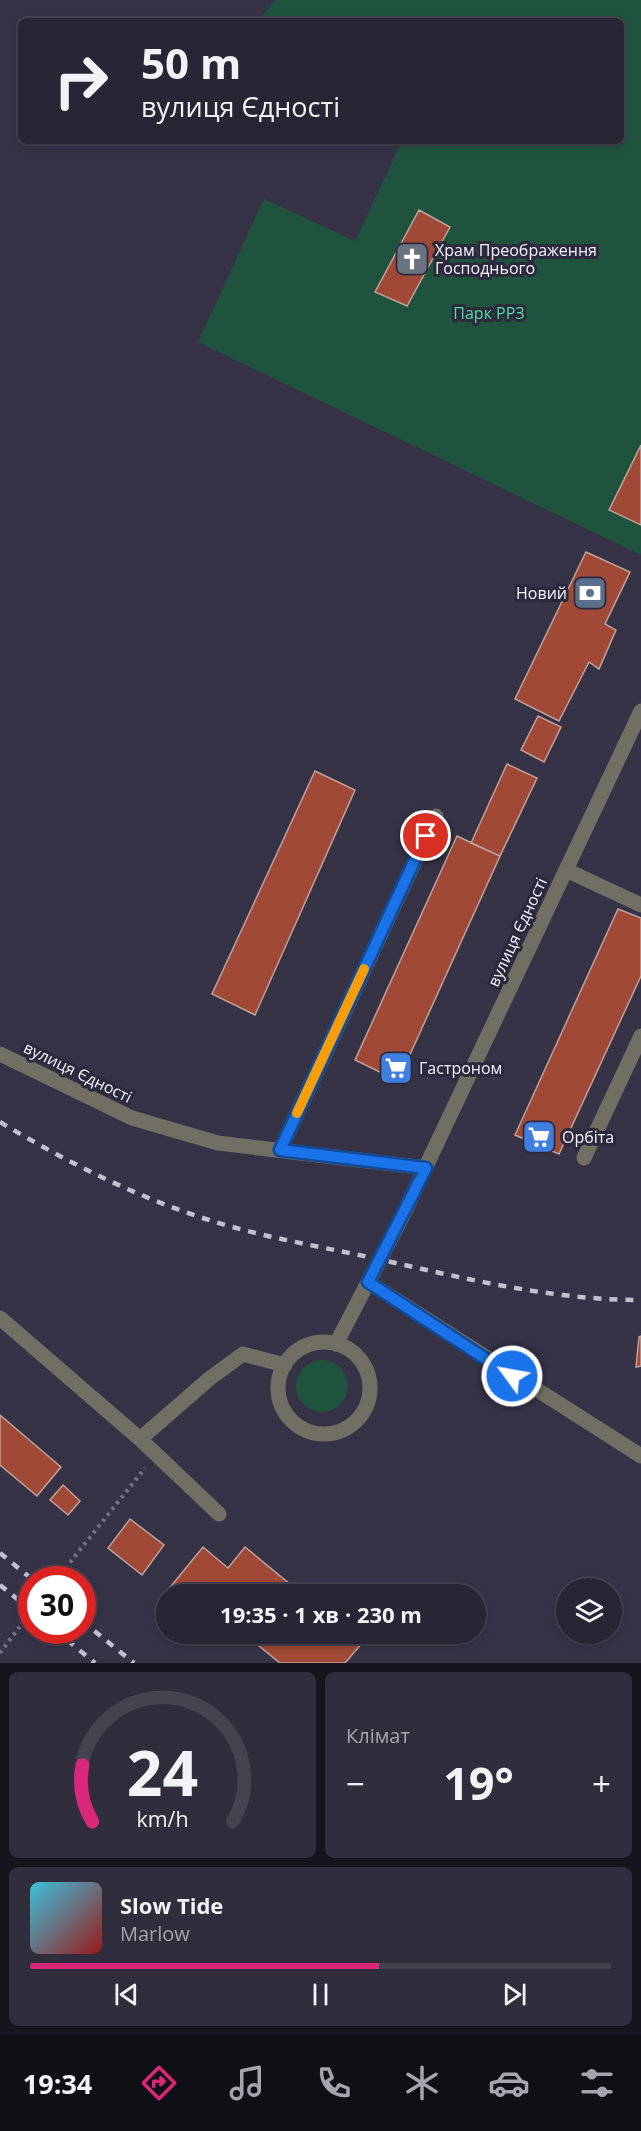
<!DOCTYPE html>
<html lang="uk">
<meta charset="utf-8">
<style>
:root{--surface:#282635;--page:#302e3d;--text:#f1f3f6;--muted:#a5a5ad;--line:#444350;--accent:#db2777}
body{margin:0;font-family:"Open Sans",sans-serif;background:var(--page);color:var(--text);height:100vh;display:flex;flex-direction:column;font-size:22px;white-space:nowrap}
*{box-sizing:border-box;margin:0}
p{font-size:20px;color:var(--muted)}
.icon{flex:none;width:33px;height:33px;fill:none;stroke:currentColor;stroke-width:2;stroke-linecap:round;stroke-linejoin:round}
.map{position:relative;height:1663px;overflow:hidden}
.drawer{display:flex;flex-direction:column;gap:9px;padding:9px;background:#16151d;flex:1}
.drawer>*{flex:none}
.banner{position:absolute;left:18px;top:18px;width:606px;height:126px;border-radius:9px;box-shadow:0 3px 9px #0003,0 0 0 2px var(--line);background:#282635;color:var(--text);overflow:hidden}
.fabs{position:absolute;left:556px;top:1578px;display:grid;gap:12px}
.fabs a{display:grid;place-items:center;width:66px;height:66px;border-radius:50%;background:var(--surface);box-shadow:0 3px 9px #0003,0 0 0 2px var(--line);font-size:30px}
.speed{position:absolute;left:18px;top:1566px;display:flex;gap:12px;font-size:30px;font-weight:700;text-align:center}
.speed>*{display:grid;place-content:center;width:78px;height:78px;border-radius:50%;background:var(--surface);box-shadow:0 3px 9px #0003,0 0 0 2px var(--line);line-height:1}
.speed .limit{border:9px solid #d22;background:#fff;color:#111}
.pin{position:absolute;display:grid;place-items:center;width:51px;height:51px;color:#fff;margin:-26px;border:3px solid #fff;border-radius:50%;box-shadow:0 2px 6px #0007}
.me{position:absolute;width:66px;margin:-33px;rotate:302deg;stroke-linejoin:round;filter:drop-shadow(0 0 4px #0008)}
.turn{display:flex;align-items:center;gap:21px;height:126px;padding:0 24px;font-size:27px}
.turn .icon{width:78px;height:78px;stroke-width:2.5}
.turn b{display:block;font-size:42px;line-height:51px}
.big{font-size:45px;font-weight:700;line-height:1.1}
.drawer .card{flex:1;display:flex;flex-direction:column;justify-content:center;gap:9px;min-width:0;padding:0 21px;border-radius:9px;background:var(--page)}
.drawer .dial{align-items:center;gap:0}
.dial svg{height:156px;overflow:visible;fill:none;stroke:var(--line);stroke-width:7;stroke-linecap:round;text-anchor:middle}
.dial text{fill:var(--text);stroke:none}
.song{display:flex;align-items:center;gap:18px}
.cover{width:72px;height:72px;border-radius:9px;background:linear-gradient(135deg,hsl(190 70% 55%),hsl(0 70% 35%))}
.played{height:6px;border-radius:3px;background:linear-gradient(90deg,var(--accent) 60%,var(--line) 60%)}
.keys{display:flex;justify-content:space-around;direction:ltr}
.heat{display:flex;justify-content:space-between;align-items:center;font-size:33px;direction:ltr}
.drawer .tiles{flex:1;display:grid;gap:9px;grid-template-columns:1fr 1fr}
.card:last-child{grid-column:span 2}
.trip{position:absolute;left:156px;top:1584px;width:330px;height:60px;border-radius:30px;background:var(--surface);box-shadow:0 3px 9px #0003,0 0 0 2px var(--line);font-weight:700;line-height:60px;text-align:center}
.tabs{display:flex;height:96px;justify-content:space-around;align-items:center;background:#100f15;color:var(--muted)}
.tabs .icon{width:42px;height:42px}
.tabs .selected{color:var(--accent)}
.tabs b{font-size:27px;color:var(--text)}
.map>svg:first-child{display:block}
.green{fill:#1f533d}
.building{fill:#a04936;stroke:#bea29b;stroke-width:1.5}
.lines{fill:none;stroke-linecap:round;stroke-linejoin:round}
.path{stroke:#747284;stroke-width:4;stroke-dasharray:3 4.5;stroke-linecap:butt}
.minor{stroke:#716e64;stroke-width:15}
.rail{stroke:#c2c0cf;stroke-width:4.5;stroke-dasharray:8 8;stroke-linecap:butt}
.route-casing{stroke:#114b97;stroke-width:15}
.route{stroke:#1a73e8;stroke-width:10}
.slow{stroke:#f59e0b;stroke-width:10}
.labels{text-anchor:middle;stroke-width:6;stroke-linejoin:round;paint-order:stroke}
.poi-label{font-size:16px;fill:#f2f1fe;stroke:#2c293c;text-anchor:start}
.park-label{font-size:16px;fill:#4edfa4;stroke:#2c293c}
.street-label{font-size:16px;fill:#f2f1fe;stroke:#2c293c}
</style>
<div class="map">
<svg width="641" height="1663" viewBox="0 0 641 1663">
<rect width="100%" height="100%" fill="#363347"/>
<path class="green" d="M275 0H641V555L198 342 264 199 355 241 402 141H621V21H258Z
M296 1386a26 26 0 1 1 52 0a26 26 0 1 1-52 0Z"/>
<path class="building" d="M419 210 450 227 407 306 375 292Z
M641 445V525L609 510Z
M586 552 630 572 605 624 616 630 599 669 589 662 559 721 515 699Z
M538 716 561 727 544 762 521 750Z
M507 764 537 778 500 856 471 843Z
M315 771 355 790 255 1015 212 994Z
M457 836 500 856 398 1081 355 1060Z
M618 909 641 918V976L559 1154 515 1135Z
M641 1336V1366L636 1367 639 1337Z
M0 1415 61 1467 37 1496 0 1465Z
M63 1485 80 1501 68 1515 50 1500Z
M130 1519 164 1545 142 1575 108 1548Z
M203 1547 228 1568 245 1547 302 1594H173L168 1590Z
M244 1634H350L362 1643 345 1663H280Z"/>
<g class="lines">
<path class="path" d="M56 1580 145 1468
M0 1653 32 1610"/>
<path class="minor" d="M566 870 641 905
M0 1054 132 1118 218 1143 426 1168
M280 1150 436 816
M584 1158 641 1036
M368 1282 641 1456
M0 1318 140 1439 219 1514
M278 1388a46 46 0 1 1 92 0a46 46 0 1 1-92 0Z
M336 1344 404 1213 641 711
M140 1439 209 1379 243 1354 285 1365"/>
<path class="rail" d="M0 1122C65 1161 136 1197 209 1220 265 1238 324 1247 382 1260 467 1279 553 1300 641 1300
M0 1553 33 1580
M0 1585 32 1611
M82 1621 134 1663
M55 1630 95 1663"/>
</g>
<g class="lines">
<g class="route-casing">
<path id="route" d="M426 836 280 1150 426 1168 368 1282 512 1376"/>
</g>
<use href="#route" class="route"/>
<path class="slow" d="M297 1113 364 969"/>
</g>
<defs>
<g id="church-square" transform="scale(1.725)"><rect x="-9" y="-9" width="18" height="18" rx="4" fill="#6b7280" stroke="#2c293c"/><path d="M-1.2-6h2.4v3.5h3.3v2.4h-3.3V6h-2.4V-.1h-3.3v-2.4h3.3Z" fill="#fff"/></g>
<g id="bank-square" transform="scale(1.725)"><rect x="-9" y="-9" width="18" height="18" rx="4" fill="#5c6f8a" stroke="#2c293c"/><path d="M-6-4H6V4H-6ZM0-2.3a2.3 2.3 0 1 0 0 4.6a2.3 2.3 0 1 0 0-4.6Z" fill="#fff"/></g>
<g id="supermarket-square" transform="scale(1.725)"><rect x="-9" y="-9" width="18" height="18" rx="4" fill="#3f7fe0" stroke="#2c293c"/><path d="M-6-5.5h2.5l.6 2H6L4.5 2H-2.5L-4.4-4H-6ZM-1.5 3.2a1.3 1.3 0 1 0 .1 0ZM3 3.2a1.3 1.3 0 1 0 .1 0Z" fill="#fff"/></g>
</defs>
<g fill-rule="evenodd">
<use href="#church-square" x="412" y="259"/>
<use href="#bank-square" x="590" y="593"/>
<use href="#supermarket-square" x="396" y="1068"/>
<use href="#supermarket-square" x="539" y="1137"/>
</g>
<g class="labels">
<g class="poi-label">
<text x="435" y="256">Храм Преображення<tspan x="435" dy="18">Господнього</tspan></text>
<text x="567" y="599" text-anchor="end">Новий</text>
<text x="419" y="1074">Гастроном</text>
<text x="562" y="1143">Орбіта</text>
</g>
<g class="park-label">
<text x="489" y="319">Парк РРЗ</text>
</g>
<g class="street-label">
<text transform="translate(517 932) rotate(-65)" y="6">вулиця Єдності</text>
<text transform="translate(78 1072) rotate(26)" y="6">вулиця Єдності</text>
</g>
</g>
</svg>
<div class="fabs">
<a><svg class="icon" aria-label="layers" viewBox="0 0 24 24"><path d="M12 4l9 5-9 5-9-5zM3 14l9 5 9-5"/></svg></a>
</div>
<div class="speed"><div class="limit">30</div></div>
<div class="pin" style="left:426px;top:836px;background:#d93025"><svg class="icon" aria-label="arrive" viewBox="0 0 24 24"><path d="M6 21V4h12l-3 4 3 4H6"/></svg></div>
<svg class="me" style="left:512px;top:1376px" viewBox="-20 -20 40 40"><circle r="17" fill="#1a73e8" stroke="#fff" stroke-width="3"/><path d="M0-11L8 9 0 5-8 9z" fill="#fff"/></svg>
<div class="trip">19:35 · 1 хв · 230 m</div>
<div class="banner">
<div class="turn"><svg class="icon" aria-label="right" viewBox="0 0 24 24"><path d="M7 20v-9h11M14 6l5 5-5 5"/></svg><div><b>50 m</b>вулиця Єдності</div></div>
</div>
</div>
<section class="drawer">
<div class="tiles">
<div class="card dial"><svg viewBox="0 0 100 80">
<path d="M14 69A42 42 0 1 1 86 69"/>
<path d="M14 69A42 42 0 0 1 9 40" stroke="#db2777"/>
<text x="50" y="56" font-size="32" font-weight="700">24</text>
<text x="50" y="72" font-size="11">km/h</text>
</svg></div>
<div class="card"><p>Клімат</p>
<div class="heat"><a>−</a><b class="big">19°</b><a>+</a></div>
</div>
<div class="card">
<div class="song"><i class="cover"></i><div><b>Slow Tide</b><p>Marlow</p></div></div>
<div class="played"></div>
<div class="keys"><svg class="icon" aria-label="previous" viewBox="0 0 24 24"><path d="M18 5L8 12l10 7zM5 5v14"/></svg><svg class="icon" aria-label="pause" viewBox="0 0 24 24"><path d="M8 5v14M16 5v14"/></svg><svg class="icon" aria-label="next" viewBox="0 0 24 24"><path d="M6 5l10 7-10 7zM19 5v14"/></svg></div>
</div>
</div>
</section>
<nav class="tabs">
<b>19:34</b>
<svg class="icon selected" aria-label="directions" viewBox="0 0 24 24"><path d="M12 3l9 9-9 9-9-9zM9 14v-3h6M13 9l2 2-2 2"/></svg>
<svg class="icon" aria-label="music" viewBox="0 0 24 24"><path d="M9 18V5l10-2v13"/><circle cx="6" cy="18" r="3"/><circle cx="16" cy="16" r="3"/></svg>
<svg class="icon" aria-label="phone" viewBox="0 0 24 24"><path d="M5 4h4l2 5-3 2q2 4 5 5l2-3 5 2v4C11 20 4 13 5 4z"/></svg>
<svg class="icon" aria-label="climate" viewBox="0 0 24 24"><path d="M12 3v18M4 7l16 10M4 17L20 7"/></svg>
<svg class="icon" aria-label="car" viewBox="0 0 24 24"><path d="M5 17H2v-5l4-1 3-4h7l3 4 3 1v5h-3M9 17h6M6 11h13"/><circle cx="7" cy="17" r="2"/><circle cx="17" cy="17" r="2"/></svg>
<svg class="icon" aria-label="filters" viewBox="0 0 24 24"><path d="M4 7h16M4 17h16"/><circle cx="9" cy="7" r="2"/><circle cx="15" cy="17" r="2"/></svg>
</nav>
